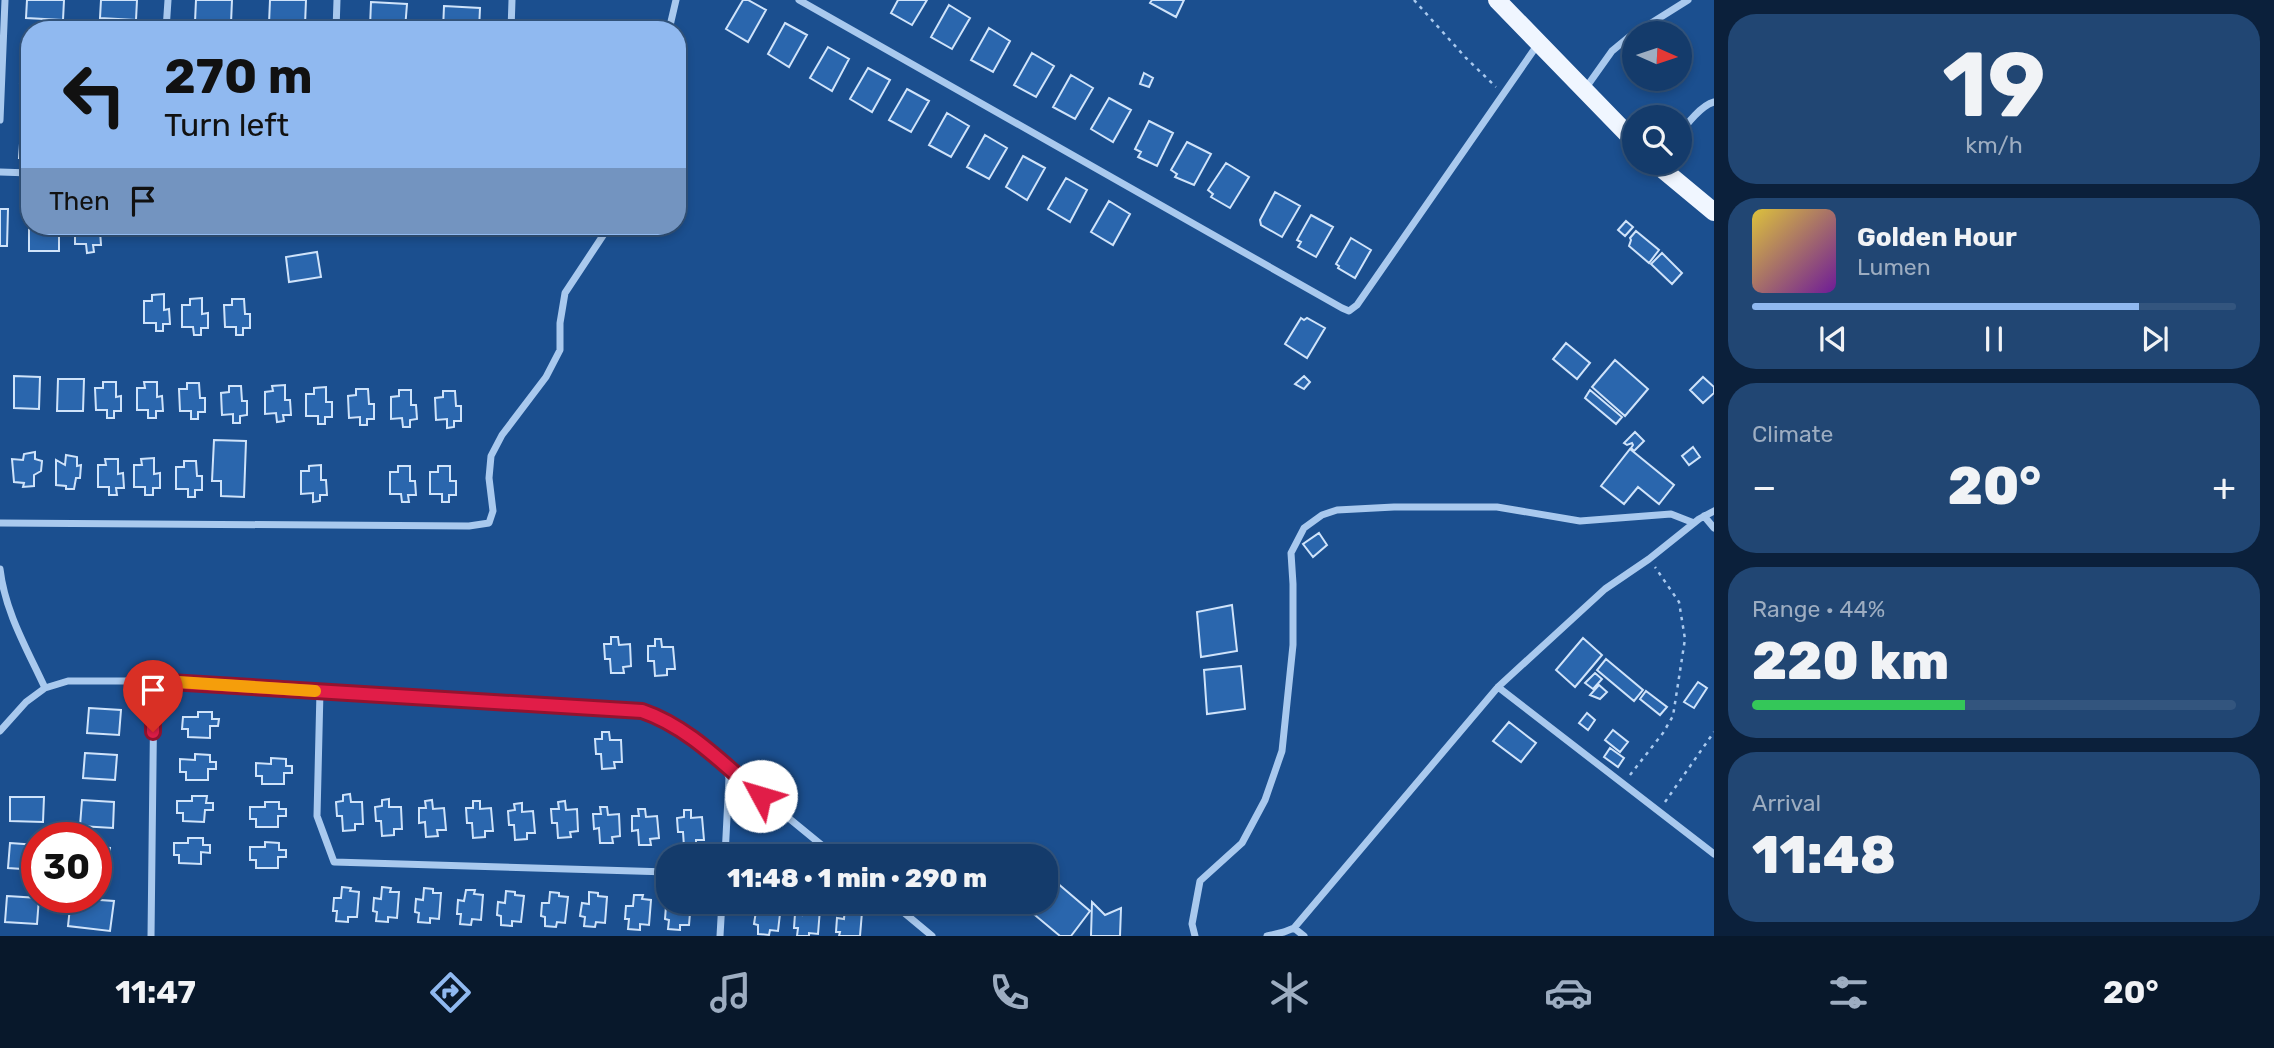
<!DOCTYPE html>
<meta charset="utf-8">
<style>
:root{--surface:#143b6b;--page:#214673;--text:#f1f3f6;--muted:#9dadc1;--line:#33557e;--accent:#90b9f0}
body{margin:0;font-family:Rubik,sans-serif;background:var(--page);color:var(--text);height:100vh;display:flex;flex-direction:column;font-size:26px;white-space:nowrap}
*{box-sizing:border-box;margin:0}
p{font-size:23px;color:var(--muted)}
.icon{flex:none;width:38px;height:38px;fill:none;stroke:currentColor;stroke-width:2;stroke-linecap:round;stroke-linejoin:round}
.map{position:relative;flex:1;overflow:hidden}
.panel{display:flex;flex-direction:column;gap:14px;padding:14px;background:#0b203b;width:560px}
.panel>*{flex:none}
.guide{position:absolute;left:21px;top:21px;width:665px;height:214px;border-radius:28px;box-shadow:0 4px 10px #0003,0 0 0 2px var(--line);background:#90b9f0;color:#111;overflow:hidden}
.needle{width:46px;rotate:93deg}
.buttons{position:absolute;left:1622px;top:21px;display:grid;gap:14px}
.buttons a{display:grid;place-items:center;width:70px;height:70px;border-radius:50%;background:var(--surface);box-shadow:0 4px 10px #0003,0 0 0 2px var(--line);font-size:35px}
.speed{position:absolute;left:21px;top:822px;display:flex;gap:14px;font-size:35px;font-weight:700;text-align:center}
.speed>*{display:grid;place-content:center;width:91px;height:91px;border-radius:50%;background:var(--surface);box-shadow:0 4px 10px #0003,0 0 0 2px var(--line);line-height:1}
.speed .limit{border:10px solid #d22;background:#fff;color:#111}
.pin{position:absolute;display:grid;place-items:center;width:60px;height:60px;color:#fff;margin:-72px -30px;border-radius:50% 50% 50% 0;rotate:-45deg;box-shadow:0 0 7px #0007}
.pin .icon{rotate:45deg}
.me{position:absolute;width:77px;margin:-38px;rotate:309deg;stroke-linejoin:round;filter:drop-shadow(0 0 5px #0008)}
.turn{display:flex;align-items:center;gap:24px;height:147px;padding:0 28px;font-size:32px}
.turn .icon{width:91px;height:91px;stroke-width:2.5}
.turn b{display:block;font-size:49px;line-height:60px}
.then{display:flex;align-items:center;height:66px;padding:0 28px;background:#0003;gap:14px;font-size:26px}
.big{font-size:52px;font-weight:800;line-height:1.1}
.panel .card{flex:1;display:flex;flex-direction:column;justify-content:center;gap:10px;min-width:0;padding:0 24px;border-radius:28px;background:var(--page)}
.panel .dial{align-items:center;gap:0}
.dial b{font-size:91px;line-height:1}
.song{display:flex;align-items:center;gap:21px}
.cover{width:84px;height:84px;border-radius:10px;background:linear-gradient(135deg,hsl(50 70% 55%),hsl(280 70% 35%))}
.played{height:7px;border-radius:4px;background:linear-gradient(90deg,var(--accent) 80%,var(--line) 80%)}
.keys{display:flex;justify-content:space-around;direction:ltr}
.heat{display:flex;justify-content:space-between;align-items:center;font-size:38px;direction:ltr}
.charge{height:10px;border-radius:5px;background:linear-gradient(90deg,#34c759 44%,var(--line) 0)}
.trip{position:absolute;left:656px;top:844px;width:402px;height:70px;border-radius:28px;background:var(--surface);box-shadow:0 4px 10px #0003,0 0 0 2px var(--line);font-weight:800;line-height:70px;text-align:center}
.dock{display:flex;height:112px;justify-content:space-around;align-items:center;background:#08182b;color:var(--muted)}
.dock .icon{width:49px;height:49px}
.dock .on{color:var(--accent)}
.dock b{font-size:32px;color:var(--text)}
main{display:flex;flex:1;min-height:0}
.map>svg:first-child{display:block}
.building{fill:#2a66ad;stroke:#cfe3fa;stroke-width:2}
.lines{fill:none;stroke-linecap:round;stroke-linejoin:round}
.path{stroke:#a9c9ee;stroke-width:2.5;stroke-dasharray:3.5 5;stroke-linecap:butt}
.street{stroke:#a9c9ee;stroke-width:7}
.primary{stroke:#f0f6ff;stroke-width:18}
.route-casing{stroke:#92132f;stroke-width:18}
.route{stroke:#e11d48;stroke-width:12}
.slow{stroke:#f59e0b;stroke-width:12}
</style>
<main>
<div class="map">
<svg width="1714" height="936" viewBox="0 0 1714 936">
<rect width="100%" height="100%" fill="#1b4f8f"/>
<path class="building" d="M27 0H64L63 20 26 18Z
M101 0H137L136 20 100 18Z
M196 0H232L231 23 195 22Z
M270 0H306L305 25 269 24Z
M743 0H748L766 10 748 42 726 29Z
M898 0H927L912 25 891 13Z
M1152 0H1184L1176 17 1150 3Z
M371 2 407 4 405 29 370 27Z
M949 5 970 18 952 49 931 37Z
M444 6 480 8 479 30H443Z
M785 23 807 35 789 67 768 54Z
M989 28 1010 41 993 72 971 60Z
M26 36H30V64H25Z
M828 47 849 59 832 91 810 78Z
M1032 53 1054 66 1036 97 1014 85Z
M868 68 890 80 872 112 850 99Z
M1144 73 1153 78 1149 87 1140 84Z
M1071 75 1093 88 1075 119 1053 107Z
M20 84H30V110H21Z
M907 89 929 101 911 132 889 120Z
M1109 98 1131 110 1113 142 1091 129Z
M947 113 969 126 951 157 929 145Z
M1149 121 1173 133 1157 166 1138 157 1141 152 1135 149Z
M21 129H30V158H19Z
M985 135 1007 148 989 179 967 167Z
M1187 142 1211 154 1194 185 1175 177 1177 174 1171 170Z
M1023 156 1045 168 1027 200 1006 187Z
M1226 163 1249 177 1230 208 1211 197 1213 194 1208 190Z
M1066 178 1087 190 1070 222 1048 209Z
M1275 192 1300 206 1282 237 1261 225 1260 220Z
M1109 201 1130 214 1113 245 1091 232Z
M0 209H8L7 246H0Z
M29 215 30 226H59V251H29Z
M1311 215 1333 227 1316 257 1298 247 1301 242 1297 240Z
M1626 221 1633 227 1625 236 1618 230Z
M75 226H95V231H100L101 245H93L94 252 87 253 86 244H75Z
M1636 231 1659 250 1649 263 1629 246 1631 240 1630 238Z
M1351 238 1371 250 1355 278 1338 268 1339 266 1336 264Z
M317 252 321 277 289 282 286 257Z
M1662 253 1682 273 1672 284 1651 264Z
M164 294V310L169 309 170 324H163V331H156V323H144V301H152V295Z
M202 298V314L208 313V328H201V335H194L193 327H182V305H190V299Z
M232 299H244L245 314H250V328H243V335H236V327H225L224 305H232Z
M1301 318 1304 320 1307 318 1325 328 1307 358 1285 344Z
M1566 343 1590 363 1577 379 1553 359Z
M1615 360 1648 389 1625 416 1592 387Z
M14 376 40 377 39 409 14 408Z
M1304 376 1310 382 1304 389 1295 384Z
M1703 377 1714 387V393L1703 403 1690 390Z
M58 379H84L83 411H57Z
M103 382H116V397L121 396V411H114V418H107V410H96L95 388H103Z
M144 382H157V397L162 396 163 411H156V418H148V410H137V388H145Z
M187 383H199L200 398H205V412H198V419H191V411H180L179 389H187Z
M285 385V400H290L291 415H283L284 421 277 422 276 413 265 414V392L273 391 272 386Z
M229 386H241L242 401H247V415L240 416V423H233V414L222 415 221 393 229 392Z
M326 387V402H332V417H325V424H318V416H306V394H314V388Z
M356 389H368L369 404H374V419H367V425H360V417L349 418 348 396 356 395Z
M399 390H411V405H416L417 419 410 420V427H403L402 418 391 419V397L399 396Z
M1590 390 1622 417 1616 424 1585 398Z
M443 391H455L456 406H461V421H454V427L447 428V419L436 420 435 398 443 397Z
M1635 432 1644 441 1634 451 1631 448 1633 445 1632 443 1627 445 1624 443Z
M214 440 246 441 244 497 221 496V481H212Z
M1693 447 1700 457 1689 465 1682 456Z
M1630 449 1674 485 1659 504 1638 487 1624 504 1601 486Z
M35 452V459L42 461 41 471 34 475V486L23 487 24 483 14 482 12 459 23 460 24 454Z
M66 455 77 457V466L81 465 80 478H76L74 489H66V486L56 485V460L65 465Z
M154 458V474L160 473V488H153V495H145V487H134V465H142L141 459Z
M105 459H118V474L123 473 124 488H116L117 495H109V487H98V465H106Z
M184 461H196L197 476H202V490H195V497H188V489H176V467H184Z
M321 465V480H326L327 495H320V501L313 502V493L301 494V471H309V466Z
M398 466H410V481H415L416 495H408L409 502H402L401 494H390V472H398Z
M438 466H450V481H456V495H449V502H442V494H430V472H438Z
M1319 533 1327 545 1313 557 1303 544Z
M1232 605 1237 651 1201 657 1197 612Z
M611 637H618L619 645 630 644 631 666 623 667 624 673H611L610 659H605L604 644H611Z
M1583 638 1602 655 1575 687 1556 670Z
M655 639H661L662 647H673L675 669H667V675L655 676 654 661H648V646H655Z
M1606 659 1643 690 1634 701 1597 670Z
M1241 666 1245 709 1207 714 1204 670Z
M1595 673 1602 679 1593 689 1585 683Z
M1698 682 1707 688 1694 708 1684 702Z
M1599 685 1607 692 1600 699 1590 695Z
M1646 691 1667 707 1660 715 1640 699Z
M89 708 121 710 119 735 87 733Z
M198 712H212V719H219L218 726H210V738L188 737V729H182L183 717H198Z
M1587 713 1595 720 1588 730 1579 723Z
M1509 722 1536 743 1521 762 1493 741Z
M1613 730 1628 742 1620 752 1605 740Z
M602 732H609L610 740H621L622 762H614L615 768 602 769 601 754H596L595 739H602Z
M1610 748 1624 758 1618 767 1604 757Z
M85 753 117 755 115 780 83 778Z
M195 754 210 755V762H216V769H208V780H186V772H180V759L195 760Z
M271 758 286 759V766H292V773H284V784H262V776H256V763L271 764Z
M350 794 351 802H362L363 824H355V830L343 831 342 816H337L336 802 343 801V795Z
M192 796H207L206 803H213V810H205L204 822 183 821V813H177V801H192Z
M10 797H44L43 822 10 821Z
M389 799V807H401L402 829H394V835L382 836 381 821H376L375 807 382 806V800Z
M82 800 114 802 113 828 80 826Z
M432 800 433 809 444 808 446 830H437L438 836 426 837 425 822 419 823V808H426L425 801Z
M473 801H480V809L491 808 493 831H485V837L473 838 472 823H467L466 808H473Z
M565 801 566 810 577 809 578 831 570 832 571 837 558 838 557 823H552L551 809H559L558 802Z
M265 802H279V809H286V816H278V827H256V819H250V807H265Z
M522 803V812L533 811 535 833H527V839L515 840 514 825H509L508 811 515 810 514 804Z
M600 807H607L608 815 619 814 620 836 612 837 613 843H600L599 828 594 829 593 814H601Z
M638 809H645L646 817 657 816 659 838 650 839 651 845H639L638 830 632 831V816H639Z
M684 810H691V818L702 817 704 840H696V846L684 847 683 832H678L677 818 684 817Z
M188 838H203V845H210V853L201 852V864L179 863V855H174V843H188Z
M265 842 279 843V850H286V857H278V868H256V860H250V847H265Z
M10 843 37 845V870L8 868Z
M96 847 110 848 108 873 96 872Z
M1056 882 1090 911 1071 936H1060L1030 911 1039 901H1046V892Z
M342 887 351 888 350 891 359 892 357 917H348V922L336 921 337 911H333L334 898H341Z
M382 887 391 888 390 892H399L397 918 388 917V922L376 921 377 912 373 911 374 898 381 899Z
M424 888 433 889V893H441L439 919 430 918V923L418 922 419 913 415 912 416 899 423 900Z
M466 890H475L474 894 483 895 481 920 472 919 471 925 460 924 461 914H457L458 900 464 901Z
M506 891 515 892V895L524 896 521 922 512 921V926L501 925V916L497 915 498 902 505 903Z
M550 892 559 893V896L568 897 565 923 557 922 556 927 545 926V917L541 916 542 903H549Z
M589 892 598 893V896L607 897 605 923 596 922 595 927 584 926 585 917 580 916 582 903 589 904Z
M634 895H643L642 899 651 900 649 925 640 924V930L628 929 629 919H625L626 906H633Z
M7 896 39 898 37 924 5 922Z
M71 898 114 901 110 931 68 926Z
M673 901H691L689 925H680V930L668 929 669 920 665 919 666 906H673Z
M763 901H772V905H781L778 931 770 930 769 935 758 934V925L754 924 756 911H762Z
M1092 902 1105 915 1121 908 1120 936H1091Z
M803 904H812L811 908 820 909 818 934 809 933V936H797L798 928H794L795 914 802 915Z
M845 907 854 908 853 912H862L860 936H839L840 932H836L837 918 844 919Z"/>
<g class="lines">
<path class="path" d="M1414 0 1466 58 1496 87
M1630 775 1663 733 1673 716 1685 639 1679 602 1655 567
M1665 802 1714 732"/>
<path class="street" d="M799 0 1342 308 1349 311 1357 305 1538 44
M166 30 168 0
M336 30 337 0
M511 30 512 0
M669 30 676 0
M1585 89 1612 51 1629 37 1688 0
M0 120 5 0
M1680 135C1686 124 1702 105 1714 102
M0 172 30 173
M566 226 608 228 614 226
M1704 516 1714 528
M0 523 469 526 489 523 493 511 489 478 491 456 502 435 546 377 560 350V323L565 293 608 228
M0 569C5 612 27 649 45 688
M1498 687 1714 854
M320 691 317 816 334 862 668 872
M0 731 26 702 45 688 68 681H154L642 711C672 721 703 742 725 766L835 856
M725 766 729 778 725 856
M890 901 932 936
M1294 928 1304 936
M151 936 154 681
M720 936 722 901
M1195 936 1192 924 1200 881 1242 843 1265 800 1282 751 1293 645V584L1291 553 1304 528 1322 515 1337 510 1394 507H1497L1580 521 1671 514 1694 523
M1267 936 1284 932 1294 928 1498 687 1605 589 1649 559 1699 519 1714 511"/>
<path class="primary" d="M1497 0 1634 141
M1655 163 1714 212"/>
</g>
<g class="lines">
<g class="route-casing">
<path id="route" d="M153 732V681L642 711C689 727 724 765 761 796"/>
</g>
<use href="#route" class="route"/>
<path class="slow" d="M178 682 315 691"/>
</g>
</svg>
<div class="buttons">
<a><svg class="needle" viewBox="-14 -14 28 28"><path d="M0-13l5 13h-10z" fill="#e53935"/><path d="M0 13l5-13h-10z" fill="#9dadc1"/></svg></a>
<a><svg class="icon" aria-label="search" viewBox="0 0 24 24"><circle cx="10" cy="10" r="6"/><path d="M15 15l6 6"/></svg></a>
</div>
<div class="speed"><div class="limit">30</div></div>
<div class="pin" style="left:153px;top:732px;background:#d93025"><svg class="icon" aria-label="arrive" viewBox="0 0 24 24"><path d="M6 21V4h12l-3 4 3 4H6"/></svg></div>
<svg class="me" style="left:761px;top:796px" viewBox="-20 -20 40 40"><circle r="19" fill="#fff"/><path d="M0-13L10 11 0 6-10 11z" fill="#e11d48"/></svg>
<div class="trip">11:48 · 1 min · 290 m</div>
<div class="guide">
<div class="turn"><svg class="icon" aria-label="left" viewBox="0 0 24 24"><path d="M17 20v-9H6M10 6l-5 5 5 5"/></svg><div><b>270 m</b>Turn left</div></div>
<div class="then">Then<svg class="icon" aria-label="arrive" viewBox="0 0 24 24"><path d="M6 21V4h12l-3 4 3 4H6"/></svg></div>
</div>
</div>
<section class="panel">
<div class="card dial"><b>19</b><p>km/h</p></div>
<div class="card">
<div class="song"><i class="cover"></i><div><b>Golden Hour</b><p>Lumen</p></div></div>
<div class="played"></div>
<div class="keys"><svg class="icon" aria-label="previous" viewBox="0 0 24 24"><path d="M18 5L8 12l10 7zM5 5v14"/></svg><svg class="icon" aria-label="pause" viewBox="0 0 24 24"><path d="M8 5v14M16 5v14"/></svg><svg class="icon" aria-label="next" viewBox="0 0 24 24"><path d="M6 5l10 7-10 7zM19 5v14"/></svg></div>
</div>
<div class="card"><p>Climate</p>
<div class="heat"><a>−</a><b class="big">20°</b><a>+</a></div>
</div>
<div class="card"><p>Range · 44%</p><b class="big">220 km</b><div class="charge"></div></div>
<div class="card"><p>Arrival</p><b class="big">11:48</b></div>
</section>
</main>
<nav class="dock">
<b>11:47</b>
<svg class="icon on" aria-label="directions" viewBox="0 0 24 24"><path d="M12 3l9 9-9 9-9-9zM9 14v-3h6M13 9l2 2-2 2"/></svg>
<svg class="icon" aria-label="music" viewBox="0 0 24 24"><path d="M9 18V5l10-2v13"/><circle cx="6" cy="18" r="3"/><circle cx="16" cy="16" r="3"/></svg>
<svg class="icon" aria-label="phone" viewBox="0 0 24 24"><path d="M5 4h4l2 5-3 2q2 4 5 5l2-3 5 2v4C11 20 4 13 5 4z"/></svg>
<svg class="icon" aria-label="climate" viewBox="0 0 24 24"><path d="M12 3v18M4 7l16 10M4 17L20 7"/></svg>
<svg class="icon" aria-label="car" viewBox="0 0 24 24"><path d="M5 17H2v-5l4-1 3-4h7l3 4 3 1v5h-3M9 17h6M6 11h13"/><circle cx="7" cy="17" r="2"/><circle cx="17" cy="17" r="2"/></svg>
<svg class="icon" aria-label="filters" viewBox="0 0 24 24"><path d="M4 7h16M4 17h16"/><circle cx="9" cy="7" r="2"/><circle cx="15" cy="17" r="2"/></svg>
<b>20°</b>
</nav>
